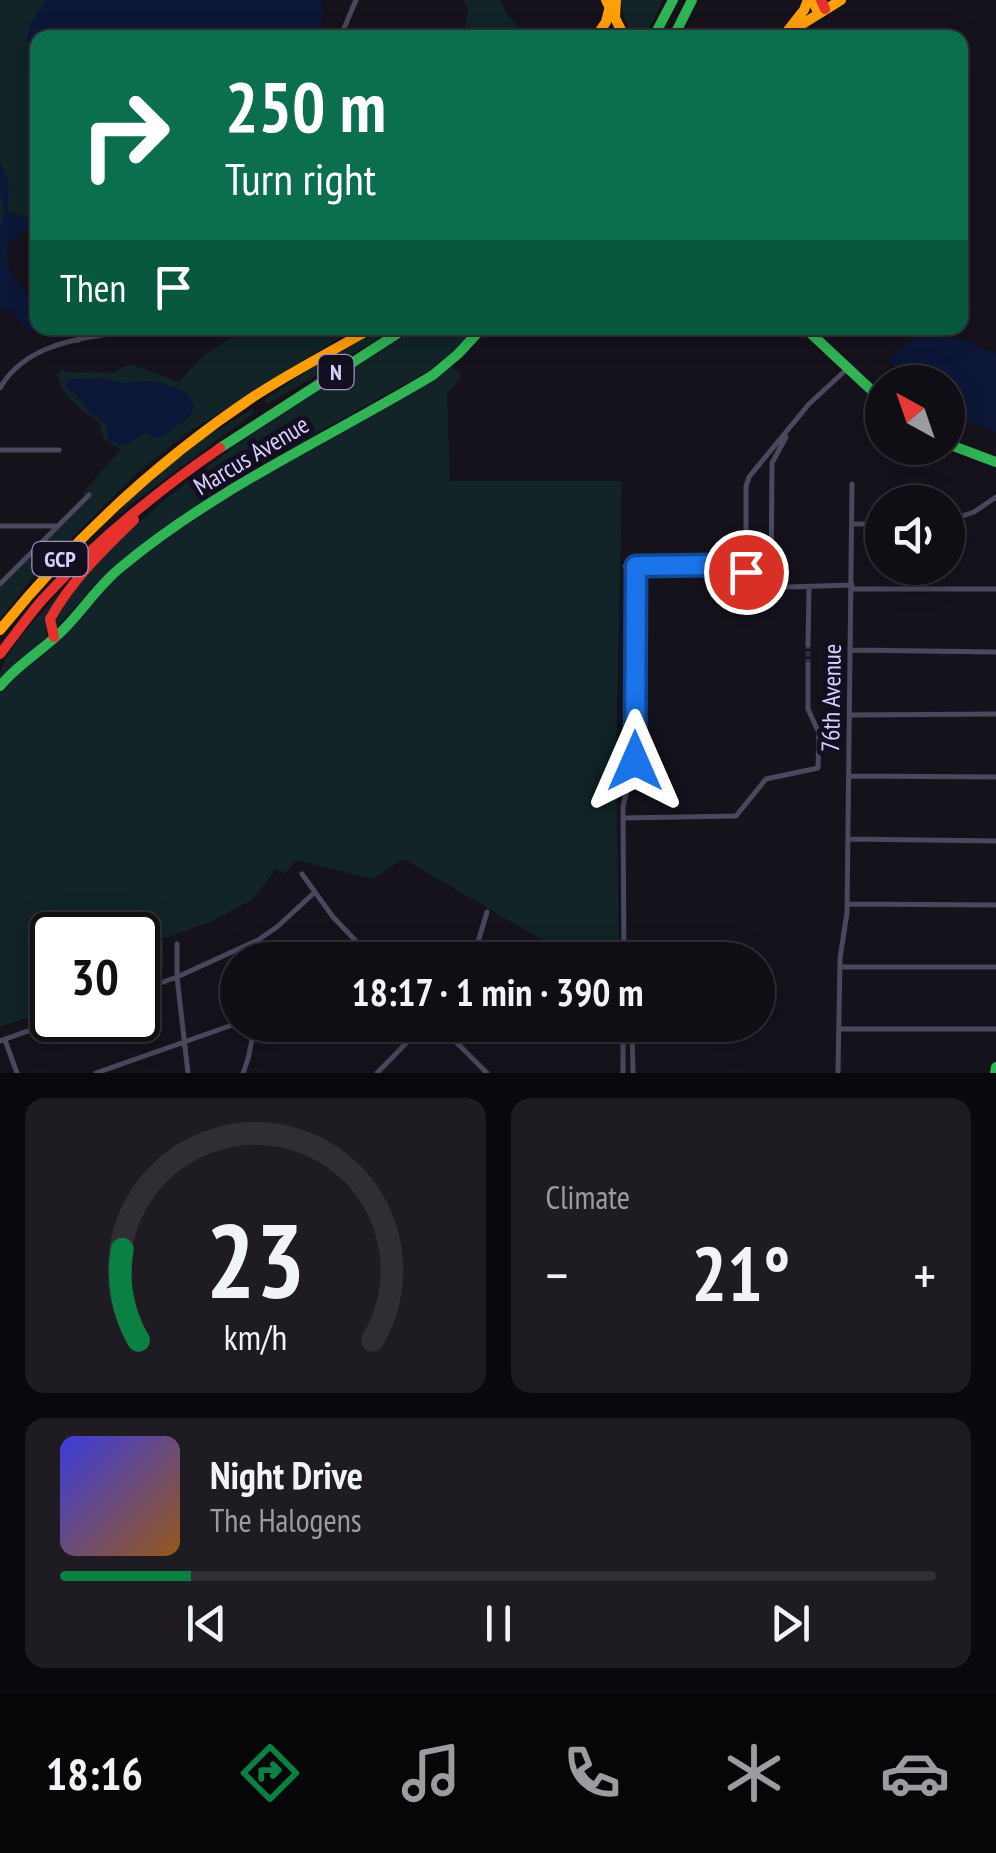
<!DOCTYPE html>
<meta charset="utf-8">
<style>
:root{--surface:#100e15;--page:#1e1c22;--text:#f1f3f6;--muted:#9c9ca0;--line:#302e34;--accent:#0b8043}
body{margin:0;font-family:"PT Sans Narrow",sans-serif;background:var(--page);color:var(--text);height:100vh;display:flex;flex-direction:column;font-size:38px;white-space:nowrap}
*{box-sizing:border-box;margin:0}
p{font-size:32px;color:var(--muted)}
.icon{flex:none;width:55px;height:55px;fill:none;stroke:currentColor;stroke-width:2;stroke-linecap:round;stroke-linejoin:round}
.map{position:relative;height:1073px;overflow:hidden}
.details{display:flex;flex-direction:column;gap:25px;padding:25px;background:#09080c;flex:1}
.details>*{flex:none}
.hud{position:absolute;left:30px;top:30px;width:938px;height:305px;border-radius:20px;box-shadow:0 5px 25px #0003,0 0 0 2px var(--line);background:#0b6e4f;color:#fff;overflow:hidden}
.needle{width:65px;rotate:320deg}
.controls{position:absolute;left:865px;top:365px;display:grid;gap:20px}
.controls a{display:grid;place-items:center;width:100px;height:100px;border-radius:50%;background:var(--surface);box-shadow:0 5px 25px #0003,0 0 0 2px var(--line);font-size:50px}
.speed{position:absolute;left:30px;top:912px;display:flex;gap:20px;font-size:50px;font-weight:700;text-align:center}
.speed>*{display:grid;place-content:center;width:130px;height:130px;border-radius:50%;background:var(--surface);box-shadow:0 5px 25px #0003,0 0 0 2px var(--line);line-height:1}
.speed .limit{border:5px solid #111;border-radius:15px;background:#fff;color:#111}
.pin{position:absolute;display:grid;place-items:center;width:85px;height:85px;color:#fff;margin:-42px;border:5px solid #fff;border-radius:50%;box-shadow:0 2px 10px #0007}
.me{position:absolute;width:110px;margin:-55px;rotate:0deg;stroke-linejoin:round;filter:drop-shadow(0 0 8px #0008)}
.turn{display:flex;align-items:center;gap:35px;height:210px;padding:0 30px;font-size:45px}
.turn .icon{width:130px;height:130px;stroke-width:2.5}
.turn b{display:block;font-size:70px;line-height:85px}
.then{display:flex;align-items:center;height:95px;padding:0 30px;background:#0003;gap:20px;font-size:38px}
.big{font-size:75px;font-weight:700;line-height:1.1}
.details .widget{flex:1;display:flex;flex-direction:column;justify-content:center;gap:15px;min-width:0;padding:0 35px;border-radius:20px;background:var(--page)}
.details .dial{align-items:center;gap:0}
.dial svg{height:260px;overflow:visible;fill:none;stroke:var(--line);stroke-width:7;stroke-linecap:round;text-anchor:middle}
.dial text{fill:var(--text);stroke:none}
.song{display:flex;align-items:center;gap:30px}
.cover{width:120px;height:120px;border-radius:15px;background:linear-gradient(135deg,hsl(240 70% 55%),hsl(30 70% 35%))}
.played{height:10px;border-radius:5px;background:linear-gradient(90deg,var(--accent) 15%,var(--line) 15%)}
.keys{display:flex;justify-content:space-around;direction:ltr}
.heat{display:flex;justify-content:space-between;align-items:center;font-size:55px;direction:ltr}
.details .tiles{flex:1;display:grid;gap:25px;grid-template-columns:1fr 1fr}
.widget:last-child{grid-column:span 2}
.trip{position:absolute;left:220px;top:942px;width:555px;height:100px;border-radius:50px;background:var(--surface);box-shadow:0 5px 25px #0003,0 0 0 2px var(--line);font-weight:700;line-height:100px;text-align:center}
.tab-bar{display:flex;height:160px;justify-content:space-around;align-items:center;background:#060608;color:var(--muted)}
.tab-bar .icon{width:70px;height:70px}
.tab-bar .active{color:var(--accent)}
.tab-bar b{font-size:45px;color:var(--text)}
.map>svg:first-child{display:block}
.green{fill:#122428}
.water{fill:#0c1738}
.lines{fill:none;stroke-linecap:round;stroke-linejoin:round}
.street-tunnel{stroke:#332e3e;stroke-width:5;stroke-dasharray:5 2.5;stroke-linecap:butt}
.street{stroke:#4b475d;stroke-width:5}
.fast{stroke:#30b455;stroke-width:10}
.slow{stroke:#ff9f0a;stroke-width:10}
.jam{stroke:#e5322d;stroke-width:10}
.route-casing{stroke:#114b97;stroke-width:25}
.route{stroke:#1a73e8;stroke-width:18}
.labels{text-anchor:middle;stroke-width:10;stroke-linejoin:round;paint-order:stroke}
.shield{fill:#130e20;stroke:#9e95bb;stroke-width:2.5}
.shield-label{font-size:22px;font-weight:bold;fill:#dacffd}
.street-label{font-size:25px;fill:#dacffd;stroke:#130e20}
</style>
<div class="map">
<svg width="996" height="1073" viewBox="0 0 996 1073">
<rect width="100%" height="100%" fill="#15121c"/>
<path class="green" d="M0 0H46L32 22 37 57V215L25 218 10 214 0 227Z
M463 0H500L507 14 528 37H463L468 10Z
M621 0H663L645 37H634L624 18Z
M250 328H355L187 433 137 473 33 577 0 619V588L87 497 82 494 121 449 104 440 99 422C81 410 63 398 57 376L61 370 70 372 112 373 130 364 179 382 203 355Z
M379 328H397L269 403H265L267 398 314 366Z
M417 328H474L453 352 431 370C325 429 216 484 122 560 98 580 78 604 57 627H54C53 606 76 585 90 570 183 470 303 401 417 328Z
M449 363 462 376 447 393 450 481H622L616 762 619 960H576L404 859 372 879 296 860 285 873 276 869 252 900 210 922 163 939 164 967 138 977V935H52V1008L0 1027V686L54 637 106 581 184 519 420 383Z
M253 409 252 414 113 518 125 505V502L200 440Z
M65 587 46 620 48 634 46 637 0 678C0 653 47 607 65 587Z"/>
<path class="water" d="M46 0H320C325 15 322 24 314 37L38 38 37 57 27 43C28 26 37 14 46 0Z
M0 162 9 182 7 211 25 218 37 215V224L9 242C3 274 19 282 37 305L38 328H48C27 337 21 329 12 309L0 310V227L5 210 0 194Z
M923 331 972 341 984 351 994 350 996 354V432L948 413V382H906L888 359Z
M103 378C111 380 118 383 126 383 140 382 128 380 142 381 157 381 206 390 190 415 183 424 167 432 158 439L146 432C132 439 123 453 108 439 109 416 95 421 84 406 78 397 77 394 67 388L66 384 69 379Z"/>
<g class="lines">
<path class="street-tunnel" d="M808 664V645"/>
<path class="street" d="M340 38 356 0
M77 328 79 340
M0 388C29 338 93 338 144 328
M0 450H59
M948 521 974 512 996 497
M852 524H882
M0 526H57
M625 566 719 565 788 587 852 585
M746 572V486L749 477 809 404 848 368
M771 580 772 463 786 437
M0 584 89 495
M852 589H996
M808 645 809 588
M851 650 996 652
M850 715 996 714
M849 776 996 777
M623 818 736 816 766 779 818 768 819 733 808 709V664
M849 839 996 841
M302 874 333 917 374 960
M847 904 996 905
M258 940 273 960
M177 944V977L188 1073
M626 945 629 960
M469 960 478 942 487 912
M624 960 623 806 635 761 636 566
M840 967H996
M138 991 177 977 258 940 277 927 315 892
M439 1025 487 1073
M623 1025V1073
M632 1025 633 1073
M839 1029H996
M5 1040 17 1073
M0 1041 59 1020
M96 1073 238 1023
M243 1073 248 1059 255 1025
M377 1073 424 1025
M838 1073 840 958 847 913 852 484"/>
<path class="fast" d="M653 38 673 0
M673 38 692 0
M805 328 882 400
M948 444 996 462
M220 448 406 328
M0 686C18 664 43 650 63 630 83 610 98 586 120 568 214 489 328 438 433 375L458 354 482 328
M995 1073 996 1067"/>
<path class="slow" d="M606 0 625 38
M813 0 818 13
M615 17 616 0
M785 34 804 10 808 0
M595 38 606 22 610 6
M780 38 841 0
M0 630C73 540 156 462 253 397 291 372 332 351 372 328"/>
<path class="jam" d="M821 0 825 9
M54 637 50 619C71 581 103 550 134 520
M0 654C14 636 28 616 43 599 96 541 156 492 220 448"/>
</g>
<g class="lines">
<g class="route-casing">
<path id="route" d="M635 761 636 566 718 565 746 572"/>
</g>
<use href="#route" class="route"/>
</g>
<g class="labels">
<g class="shield">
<rect x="318.5" y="355" width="35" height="34" rx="8"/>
<rect x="32.5" y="542" width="55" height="34" rx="8"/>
</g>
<g class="shield-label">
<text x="336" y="380">N</text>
<text x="60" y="567">GCP</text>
</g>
<g class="street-label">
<text transform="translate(251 455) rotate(-31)" y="9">Marcus Avenue</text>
<text transform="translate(831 698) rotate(-89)" y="9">76th Avenue</text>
</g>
</g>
</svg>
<div class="controls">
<a><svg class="needle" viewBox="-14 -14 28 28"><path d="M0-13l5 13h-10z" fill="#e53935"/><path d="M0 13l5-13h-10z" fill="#9c9ca0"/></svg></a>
<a><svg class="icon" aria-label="sound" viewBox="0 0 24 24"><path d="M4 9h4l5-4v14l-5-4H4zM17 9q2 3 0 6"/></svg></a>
</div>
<div class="speed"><div class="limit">30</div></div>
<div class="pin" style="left:746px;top:572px;background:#d93025"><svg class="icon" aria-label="arrive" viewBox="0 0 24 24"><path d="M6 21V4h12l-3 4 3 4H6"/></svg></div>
<svg class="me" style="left:635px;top:761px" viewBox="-20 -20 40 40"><path d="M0-17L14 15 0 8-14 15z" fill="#1a73e8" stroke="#fff" stroke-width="4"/></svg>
<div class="trip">18:17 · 1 min · 390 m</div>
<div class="hud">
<div class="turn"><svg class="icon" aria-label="right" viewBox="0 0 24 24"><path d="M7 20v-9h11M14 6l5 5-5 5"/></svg><div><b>250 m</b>Turn right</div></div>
<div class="then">Then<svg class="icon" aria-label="arrive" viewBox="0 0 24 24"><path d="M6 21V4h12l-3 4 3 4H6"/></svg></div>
</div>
</div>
<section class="details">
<div class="tiles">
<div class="widget dial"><svg viewBox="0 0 100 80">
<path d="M14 69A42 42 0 1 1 86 69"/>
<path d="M14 69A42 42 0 0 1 9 41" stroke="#0b8043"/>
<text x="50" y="56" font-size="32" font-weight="700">23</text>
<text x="50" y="72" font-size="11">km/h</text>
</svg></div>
<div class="widget"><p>Climate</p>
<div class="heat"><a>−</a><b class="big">21°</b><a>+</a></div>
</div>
<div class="widget">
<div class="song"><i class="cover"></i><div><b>Night Drive</b><p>The Halogens</p></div></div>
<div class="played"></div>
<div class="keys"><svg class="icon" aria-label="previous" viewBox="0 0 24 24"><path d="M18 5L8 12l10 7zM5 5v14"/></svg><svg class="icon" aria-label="pause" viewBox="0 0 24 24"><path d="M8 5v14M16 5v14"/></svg><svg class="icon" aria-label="next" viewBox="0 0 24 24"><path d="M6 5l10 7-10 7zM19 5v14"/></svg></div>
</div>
</div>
</section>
<nav class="tab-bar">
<b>18:16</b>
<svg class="icon active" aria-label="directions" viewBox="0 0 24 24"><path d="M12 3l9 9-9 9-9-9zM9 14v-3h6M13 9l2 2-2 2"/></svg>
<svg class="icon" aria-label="music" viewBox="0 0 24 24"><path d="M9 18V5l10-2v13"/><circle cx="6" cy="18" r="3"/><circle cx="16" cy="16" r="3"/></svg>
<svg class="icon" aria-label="phone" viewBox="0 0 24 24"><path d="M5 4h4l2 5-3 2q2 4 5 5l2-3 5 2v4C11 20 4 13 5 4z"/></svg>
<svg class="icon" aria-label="climate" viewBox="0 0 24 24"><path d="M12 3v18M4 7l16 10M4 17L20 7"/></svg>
<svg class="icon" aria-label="car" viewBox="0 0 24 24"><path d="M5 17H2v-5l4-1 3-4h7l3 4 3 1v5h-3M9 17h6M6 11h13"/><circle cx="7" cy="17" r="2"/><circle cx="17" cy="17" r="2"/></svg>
</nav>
